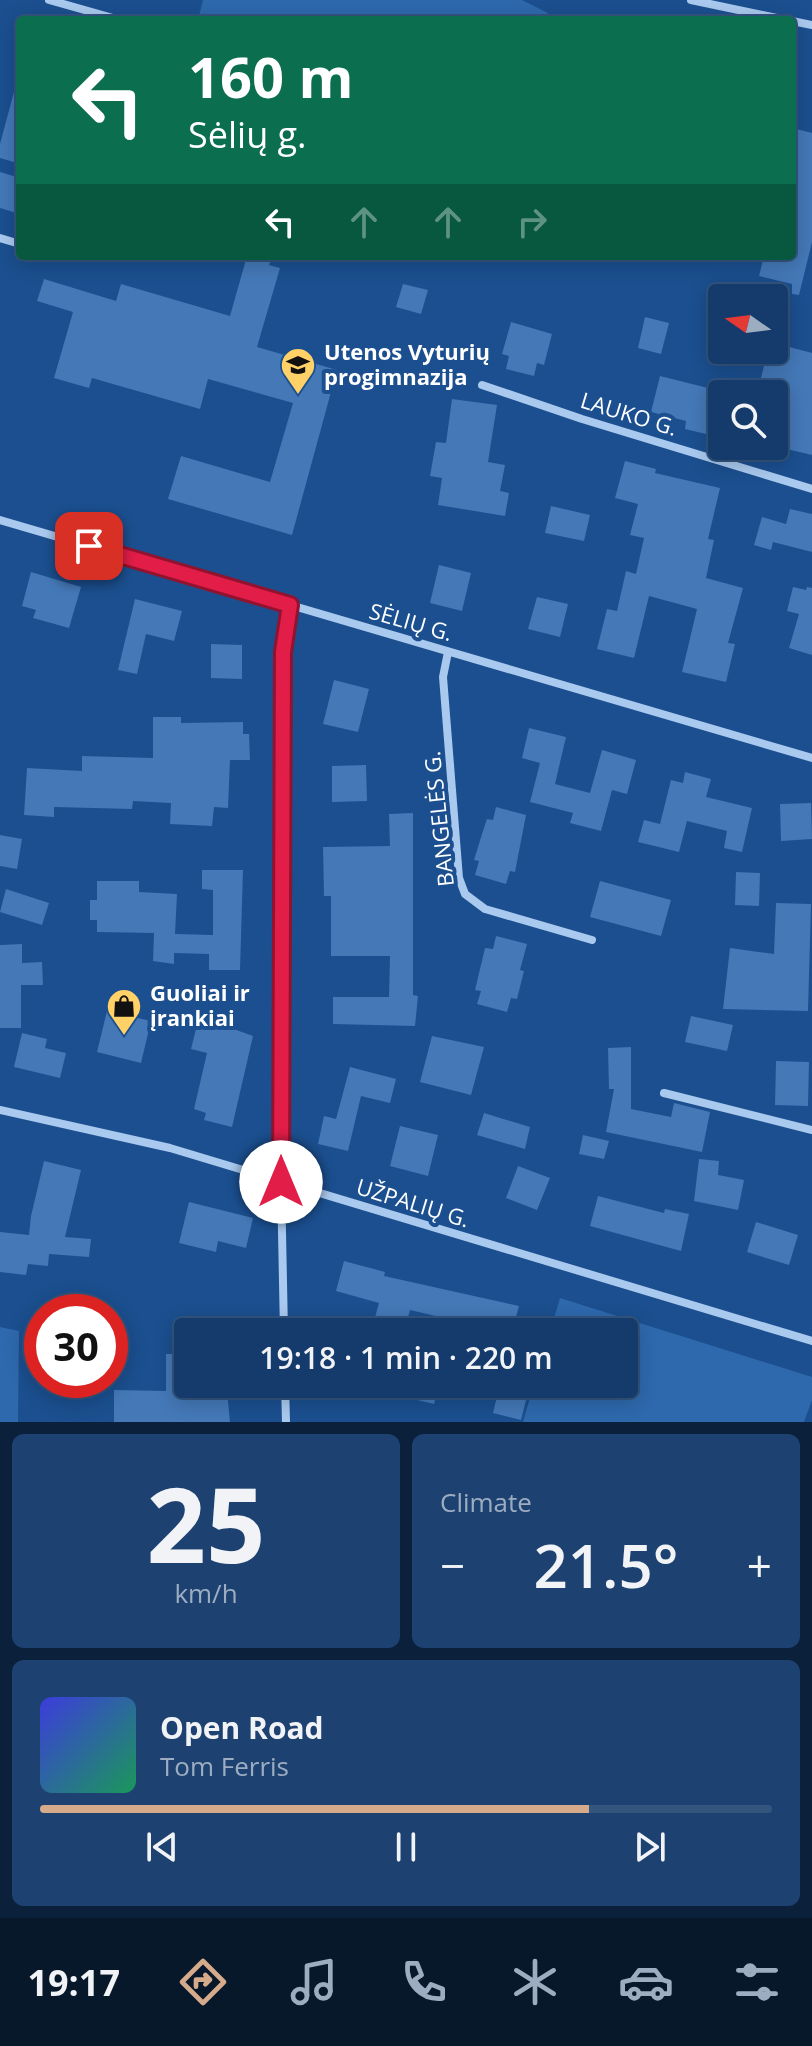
<!DOCTYPE html>
<meta charset="utf-8">
<style>
:root{--surface:#143b6b;--page:#1d4271;--text:#f1f3f6;--muted:#9dadc1;--line:#33557e;--accent:#d6ab8b}
body{margin:0;font-family:"Open Sans",sans-serif;background:var(--page);color:var(--text);height:100vh;display:flex;flex-direction:column;font-size:30px;white-space:nowrap}
*{box-sizing:border-box;margin:0}
p{font-size:26px;color:var(--muted)}
.icon{flex:none;width:44px;height:44px;fill:none;stroke:currentColor;stroke-width:2;stroke-linecap:round;stroke-linejoin:round}
.map{position:relative;height:1422px;overflow:hidden}
.sheet{display:flex;flex-direction:column;gap:12px;padding:12px;background:#0b203b;flex:1}
.sheet>*{flex:none}
.hud{position:absolute;left:16px;top:16px;width:780px;height:244px;border-radius:8px;box-shadow:0 4px 20px #0003,0 0 0 2px var(--line);background:#0b6e4f;color:#fff;overflow:hidden}
.needle{width:52px;rotate:284deg}
.tools{position:absolute;left:708px;top:284px;display:grid;gap:16px}
.tools a{display:grid;place-items:center;width:80px;height:80px;border-radius:8px;background:var(--surface);box-shadow:0 4px 20px #0003,0 0 0 2px var(--line);font-size:40px}
.speed{position:absolute;left:24px;top:1294px;display:flex;gap:16px;font-size:40px;font-weight:700;text-align:center}
.speed>*{display:grid;place-content:center;width:104px;height:104px;border-radius:50%;background:var(--surface);box-shadow:0 4px 20px #0003,0 0 0 2px var(--line);line-height:1}
.speed .limit{border:12px solid #d22;background:#fff;color:#111}
.pin{position:absolute;display:grid;place-items:center;width:68px;height:68px;color:#fff;margin:-34px;border-radius:16px;box-shadow:0 4px 12px #0006}
.me{position:absolute;width:88px;margin:-44px;rotate:0deg;stroke-linejoin:round;filter:drop-shadow(0 0 6px #0008)}
.turn{display:flex;align-items:center;gap:28px;height:168px;padding:0 40px;font-size:36px}
.turn .icon{width:104px;height:104px;stroke-width:2.5}
.turn b{display:block;font-size:56px;line-height:68px}
.lanes{display:flex;align-items:center;height:76px;padding:0 40px;background:#0003;justify-content:center;gap:40px;direction:ltr}
.lanes .off{opacity:.35}
.big{font-size:60px;font-weight:600;line-height:1.1}
.sheet .tile{flex:1;display:flex;flex-direction:column;justify-content:center;gap:12px;min-width:0;padding:0 28px;border-radius:12px;background:var(--page)}
.sheet .dial{align-items:center;gap:0}
.dial b{font-size:104px;line-height:1}
.song{display:flex;align-items:center;gap:24px}
.cover{width:96px;height:96px;border-radius:12px;background:linear-gradient(135deg,hsl(240 70% 55%),hsl(150 70% 35%))}
.played{height:8px;border-radius:4px;background:linear-gradient(90deg,var(--accent) 75%,var(--line) 75%)}
.keys{display:flex;justify-content:space-around;direction:ltr}
.heat{display:flex;justify-content:space-between;align-items:center;font-size:44px;direction:ltr}
.sheet .tiles{flex:1;display:grid;gap:12px;grid-template-columns:1fr 1fr}
.tile:last-child{grid-column:span 2}
.trip{position:absolute;left:174px;top:1318px;width:464px;height:80px;border-radius:8px;background:var(--surface);box-shadow:0 4px 20px #0003,0 0 0 2px var(--line);font-weight:600;line-height:80px;text-align:center}
.dock{display:flex;height:128px;justify-content:space-around;align-items:center;background:#08182b;color:var(--muted)}
.dock .icon{width:56px;height:56px}
.dock .selected{color:var(--accent)}
.dock b{font-size:36px;color:var(--text)}
.map>svg:first-child{display:block}
.green{fill:#2e69ad}
.building{fill:#4478b7}
.lines{fill:none;stroke-linecap:round;stroke-linejoin:round}
.minor{stroke:#a9c9ee;stroke-width:8}
.route-casing{stroke:#92132f;stroke-width:20}
.route{stroke:#e11d48;stroke-width:14}
.labels{text-anchor:middle;stroke-width:8;stroke-linejoin:round;paint-order:stroke}
.poi-label{font-size:22px;font-weight:bold;fill:#fff;stroke:#1b4f8f;text-anchor:start}
.street-label{font-size:22px;fill:#fff;stroke:#1b4f8f}
</style>
<div class="map">
<svg width="812" height="1422" viewBox="0 0 812 1422">
<rect width="100%" height="100%" fill="#1b4f8f"/>
<path class="green" d="M203 0H522L546 12 554 20H198Z
M560 1298 812 1377V1400L804 1422H523L534 1384H624V1332H550Z
M0 1327 19 1331 18 1422H0Z"/>
<path class="building" d="M14 92 20 93V152L17 163 0 158V144Z
M796 129 812 133V242L799 295 792 294V284L759 276 764 256H792V146Z
M0 172 20 178V214L0 208Z
M247 256H272L269 265 280 268 257 347 337 370 292 535 168 499 181 456 270 482 293 403 208 379 200 409 92 378 89 388 54 378 73 312 37 301 44 279 116 301 121 284 230 316Z
M403 284 428 290 421 314 396 307Z
M645 317 669 323 661 354 638 348Z
M511 322 552 334 544 365 537 363 534 376 506 369 509 356 502 354Z
M774 343 812 353V455L774 446V394H757L768 350H774Z
M660 376 716 390 706 434 685 429 686 421 651 412Z
M452 399 497 405 488 462 505 465 500 491 509 493 505 516 438 505 442 478 430 476 436 442 446 443Z
M625 461 656 469 655 473 720 488 708 539 714 540 706 578 743 588 728 643 735 644 726 682 682 672 697 609 649 596 634 658 597 649 607 609 617 611 626 571 636 574 644 538 630 535 638 504 615 498Z
M551 506 590 515 584 541 545 533Z
M790 509 812 514V552L773 542 771 550 754 545 762 517 786 524Z
M439 565 471 573 462 611 430 603Z
M31 572 81 587 69 628 33 618 36 610 22 606Z
M793 587 806 590 807 587 812 588V655L789 648 799 614 787 611Z
M537 597 568 604 560 637 528 629Z
M135 599 182 611 174 641 146 634 137 674 118 670Z
M211 644 242 645V679L211 678Z
M334 680 369 689 358 732 323 724Z
M153 717H181V723L243 722V734H249L250 760H230L228 808 214 807 212 826 170 824 171 803 133 801 132 809 54 807V817L24 815 27 768 82 771V756L153 758Z
M529 728 566 737 555 784 590 793 602 750 636 760 627 794 612 790 601 831 570 823 573 813 530 802 540 763 522 758Z
M366 765 367 801 332 802V766Z
M685 772 711 779 706 797 752 808 742 852 724 848 727 831 687 821 679 852 638 842 644 820 660 824 671 780 683 783Z
M811 803 812 839 781 841 780 804Z
M496 807 526 815 515 872 510 871 506 884 475 875 479 861 474 860 482 834 487 819 493 820Z
M413 813V995L418 996 415 1026 333 1024V997H389L390 956H331V896H324L323 847 390 846 389 814Z
M0 835 22 839 17 869 0 866Z
M202 870H243L240 970H209V954L174 953V964L153 961 154 933 97 932V920H90V900H97V881H139V892L177 894 175 934 213 935V890L202 889Z
M736 872 760 873 759 906 735 905Z
M600 881 671 900 661 936 590 917Z
M6 889 49 903 42 925 0 912Z
M776 903 811 904 808 1011 723 1009 730 948 774 954Z
M496 936 527 944 520 970 524 971 517 999 511 998 507 1012 477 1004 481 991 475 990 485 948 493 949Z
M22 944V963L42 962 43 985H21V1028H0V945Z
M107 1011 151 1021 141 1063 97 1052Z
M691 1016 733 1025 727 1051 685 1042Z
M217 1023 253 1036 232 1127 204 1120 206 1113 194 1109 207 1053 191 1049 197 1025 215 1030Z
M22 1033 47 1039 45 1048 66 1053 60 1078 14 1067Z
M432 1036 484 1047 471 1095 420 1082Z
M631 1047V1109L671 1117 674 1103 710 1112 702 1152 606 1132 614 1089H609L608 1048Z
M776 1061 809 1062 808 1106 775 1105Z
M350 1067 396 1079 390 1103 361 1096 348 1151 318 1144 324 1116 336 1119Z
M484 1113 530 1127 525 1149 477 1135Z
M400 1126 438 1135 428 1176 390 1166Z
M583 1135 609 1141 604 1159 579 1154Z
M699 1159 719 1161 718 1175 744 1180 738 1210 694 1201Z
M44 1161 81 1170 65 1237 91 1239 89 1257 49 1254 48 1266 28 1264 26 1275 0 1272V1232L29 1235 31 1216Z
M518 1166 550 1178 537 1210 506 1198Z
M598 1196 664 1213 665 1209 689 1214 681 1251 590 1226Z
M189 1202 253 1218 246 1248 218 1241 216 1252 179 1243Z
M756 1222 798 1235 789 1265 747 1252Z
M344 1261 385 1272 384 1276 519 1306 512 1332H477L478 1326 410 1310 404 1332H371L379 1303 336 1291Z
M166 1354H188V1391H227L230 1422H114V1390L166 1391Z
M381 1384H439L434 1404 380 1391Z
M500 1384H530L521 1420 493 1413Z"/>
<g class="lines">
<path class="minor" d="M49 0 120 20
M691 0 786 20
M792 21 812 25
M0 238 20 244
M482 385 582 419 812 489
M0 520 812 758
M448 652 443 677 459 878 465 894 485 909 592 940
M664 1093 812 1130
M0 1110 170 1148 812 1341
M284 1332 281 1182 283 652 290 605
M285 1384 286 1422"/>
</g>
<g class="lines">
<g class="route-casing">
<path id="route" d="M89 546 290 605 283 652 281 1182"/>
</g>
<use href="#route" class="route"/>
</g>
<defs>
<g id="school-pin" transform="scale(1.8)"><path d="M0 17L-7.5 6A9.5 9.5 0 1 1 7.5 6Z" fill="#ffd166" stroke="#1b4f8f"/><path d="M0-5L7-2L0 1L-7-2ZM-4 1L0 2.5L4 1V4Q0 6-4 4Z" fill="#111"/></g>
<g id="shop-pin" transform="scale(1.8)"><path d="M0 17L-7.5 6A9.5 9.5 0 1 1 7.5 6Z" fill="#ffd166" stroke="#1b4f8f"/><path d="M-5-2.5h2.3a2.7 3.5 0 0 1 5.4 0H5L5.5 6h-11ZM-1.5-2.5h3a1.5 2.3 0 0 0-3 0Z" fill="#111"/></g>
</defs>
<g fill-rule="evenodd">
<use href="#school-pin" x="298" y="365"/>
<use href="#shop-pin" x="124" y="1006"/>
</g>
<g class="labels">
<g class="poi-label">
<text x="324" y="360">Utenos Vyturių<tspan x="324" dy="25">progimnazija</tspan></text>
<text x="150" y="1001">Guoliai ir<tspan x="150" dy="25">įrankiai</tspan></text>
</g>
<g class="street-label">
<text transform="translate(629 414) rotate(17)" y="8">LAUKO G.</text>
<text transform="translate(411 622) rotate(16)" y="8">SĖLIŲ G.</text>
<text transform="translate(439 819) rotate(-96)" y="8">BANGELĖS G.</text>
<text transform="translate(413 1203) rotate(17)" y="8">UŽPALIŲ G.</text>
</g>
</g>
</svg>
<div class="tools">
<a><svg class="needle" viewBox="-14 -14 28 28"><path d="M0-13l5 13h-10z" fill="#e53935"/><path d="M0 13l5-13h-10z" fill="#9dadc1"/></svg></a>
<a><svg class="icon" aria-label="search" viewBox="0 0 24 24"><circle cx="10" cy="10" r="6"/><path d="M15 15l6 6"/></svg></a>
</div>
<div class="speed"><div class="limit">30</div></div>
<div class="pin" style="left:89px;top:546px;background:#d93025"><svg class="icon" aria-label="arrive" viewBox="0 0 24 24"><path d="M6 21V4h12l-3 4 3 4H6"/></svg></div>
<svg class="me" style="left:281px;top:1182px" viewBox="-20 -20 40 40"><circle r="19" fill="#fff"/><path d="M0-13L10 11 0 6-10 11z" fill="#e11d48"/></svg>
<div class="trip">19:18 · 1 min · 220 m</div>
<div class="hud">
<div class="turn"><svg class="icon" aria-label="left" viewBox="0 0 24 24"><path d="M17 20v-9H6M10 6l-5 5 5 5"/></svg><div><b>160 m</b>Sėlių g.</div></div>
<div class="lanes"><svg class="icon" aria-label="left" viewBox="0 0 24 24"><path d="M17 20v-9H6M10 6l-5 5 5 5"/></svg><svg class="icon off" aria-label="ahead" viewBox="0 0 24 24"><path d="M12 20V5M6 11l6-6 6 6"/></svg><svg class="icon off" aria-label="ahead" viewBox="0 0 24 24"><path d="M12 20V5M6 11l6-6 6 6"/></svg><svg class="icon off" aria-label="right" viewBox="0 0 24 24"><path d="M7 20v-9h11M14 6l5 5-5 5"/></svg></div>
</div>
</div>
<section class="sheet">
<div class="tiles">
<div class="tile dial"><b>25</b><p>km/h</p></div>
<div class="tile"><p>Climate</p>
<div class="heat"><a>−</a><b class="big">21.5°</b><a>+</a></div>
</div>
<div class="tile">
<div class="song"><i class="cover"></i><div><b>Open Road</b><p>Tom Ferris</p></div></div>
<div class="played"></div>
<div class="keys"><svg class="icon" aria-label="previous" viewBox="0 0 24 24"><path d="M18 5L8 12l10 7zM5 5v14"/></svg><svg class="icon" aria-label="pause" viewBox="0 0 24 24"><path d="M8 5v14M16 5v14"/></svg><svg class="icon" aria-label="next" viewBox="0 0 24 24"><path d="M6 5l10 7-10 7zM19 5v14"/></svg></div>
</div>
</div>
</section>
<nav class="dock">
<b>19:17</b>
<svg class="icon selected" aria-label="directions" viewBox="0 0 24 24"><path d="M12 3l9 9-9 9-9-9zM9 14v-3h6M13 9l2 2-2 2"/></svg>
<svg class="icon" aria-label="music" viewBox="0 0 24 24"><path d="M9 18V5l10-2v13"/><circle cx="6" cy="18" r="3"/><circle cx="16" cy="16" r="3"/></svg>
<svg class="icon" aria-label="phone" viewBox="0 0 24 24"><path d="M5 4h4l2 5-3 2q2 4 5 5l2-3 5 2v4C11 20 4 13 5 4z"/></svg>
<svg class="icon" aria-label="climate" viewBox="0 0 24 24"><path d="M12 3v18M4 7l16 10M4 17L20 7"/></svg>
<svg class="icon" aria-label="car" viewBox="0 0 24 24"><path d="M5 17H2v-5l4-1 3-4h7l3 4 3 1v5h-3M9 17h6M6 11h13"/><circle cx="7" cy="17" r="2"/><circle cx="17" cy="17" r="2"/></svg>
<svg class="icon" aria-label="filters" viewBox="0 0 24 24"><path d="M4 7h16M4 17h16"/><circle cx="9" cy="7" r="2"/><circle cx="15" cy="17" r="2"/></svg>
</nav>
